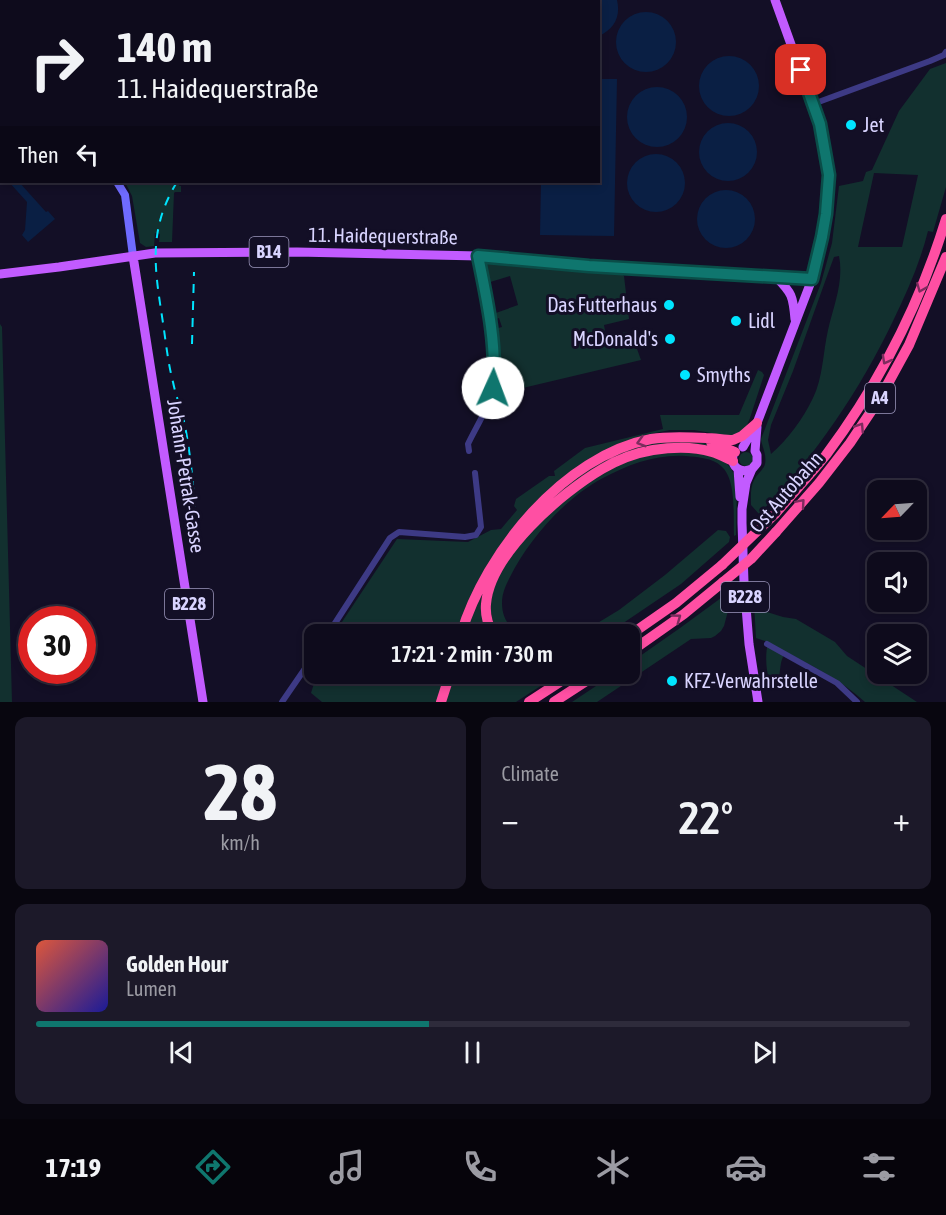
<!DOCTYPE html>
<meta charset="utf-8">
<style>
:root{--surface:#0e0b1c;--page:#1c1929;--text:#f1f3f6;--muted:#9b9ba3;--line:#2e2b3b;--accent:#0f766e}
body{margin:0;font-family:"Asap Condensed",sans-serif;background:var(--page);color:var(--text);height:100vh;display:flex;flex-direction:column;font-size:22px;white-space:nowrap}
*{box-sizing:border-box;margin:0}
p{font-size:20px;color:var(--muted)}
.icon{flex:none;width:33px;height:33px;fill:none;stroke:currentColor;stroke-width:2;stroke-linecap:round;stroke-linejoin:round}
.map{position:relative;height:702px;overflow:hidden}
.drawer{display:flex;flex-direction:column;gap:15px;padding:15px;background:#08060f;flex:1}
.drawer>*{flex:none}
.guide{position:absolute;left:0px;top:0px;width:600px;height:183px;box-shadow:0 3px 9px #0003,0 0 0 2px var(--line);background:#0e0b1c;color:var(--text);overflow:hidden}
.needle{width:39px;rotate:245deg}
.controls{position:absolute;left:867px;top:480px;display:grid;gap:12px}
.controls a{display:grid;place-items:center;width:60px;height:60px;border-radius:12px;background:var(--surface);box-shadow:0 3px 9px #0003,0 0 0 2px var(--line);font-size:30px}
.speed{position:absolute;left:18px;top:606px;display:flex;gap:12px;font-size:30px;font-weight:700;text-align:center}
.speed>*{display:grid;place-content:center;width:78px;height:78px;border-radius:50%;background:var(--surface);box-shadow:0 3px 9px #0003,0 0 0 2px var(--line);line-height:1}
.speed .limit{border:9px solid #d22;background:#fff;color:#111}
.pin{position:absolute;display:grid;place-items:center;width:51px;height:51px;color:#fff;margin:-26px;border-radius:12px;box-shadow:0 3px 9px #0006}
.me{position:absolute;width:66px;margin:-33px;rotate:2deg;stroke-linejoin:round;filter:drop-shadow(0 0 4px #0008)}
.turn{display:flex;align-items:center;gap:21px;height:126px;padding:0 18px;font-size:27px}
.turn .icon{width:78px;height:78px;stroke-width:2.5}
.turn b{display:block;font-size:42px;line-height:51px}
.then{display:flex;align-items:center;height:57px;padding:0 18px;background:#0003;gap:12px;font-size:22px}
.big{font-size:45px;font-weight:600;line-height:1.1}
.drawer .tile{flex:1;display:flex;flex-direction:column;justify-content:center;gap:9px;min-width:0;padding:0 21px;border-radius:12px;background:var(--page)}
.drawer .dial{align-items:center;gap:0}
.dial b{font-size:78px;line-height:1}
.song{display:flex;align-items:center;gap:18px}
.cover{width:72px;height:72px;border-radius:9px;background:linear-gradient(135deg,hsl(10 70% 55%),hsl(240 70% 35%))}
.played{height:6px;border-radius:3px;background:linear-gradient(90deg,var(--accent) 45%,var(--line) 45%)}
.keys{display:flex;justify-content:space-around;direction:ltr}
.heat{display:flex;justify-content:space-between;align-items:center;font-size:33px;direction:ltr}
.drawer .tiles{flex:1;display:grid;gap:15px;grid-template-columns:1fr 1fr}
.tile:last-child{grid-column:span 2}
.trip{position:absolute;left:304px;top:624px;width:336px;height:60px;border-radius:12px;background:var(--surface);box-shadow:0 3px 9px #0003,0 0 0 2px var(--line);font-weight:600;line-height:60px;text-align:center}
.menu{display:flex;height:96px;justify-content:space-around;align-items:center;background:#06040b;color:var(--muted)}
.menu .icon{width:42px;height:42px}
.menu .selected{color:var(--accent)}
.menu b{font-size:27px;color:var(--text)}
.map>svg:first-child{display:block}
.green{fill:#12302f;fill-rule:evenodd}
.water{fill:#0a1f44}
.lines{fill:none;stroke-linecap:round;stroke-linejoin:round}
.street{stroke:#3d3a85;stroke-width:6}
.secondary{stroke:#6f6bff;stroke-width:8}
.primary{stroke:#c25bff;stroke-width:9}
.highway{stroke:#ff4fa3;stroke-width:10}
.rail{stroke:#00e5ff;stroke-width:2;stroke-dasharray:9 8;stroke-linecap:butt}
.highway-bridge{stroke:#ff4fa3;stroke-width:10}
.oneway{stroke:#7d2c5e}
.route-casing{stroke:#0a4d48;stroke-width:15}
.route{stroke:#0f766e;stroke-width:10}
.poi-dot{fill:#00e5ff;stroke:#130f26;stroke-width:2}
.labels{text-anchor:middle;stroke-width:6;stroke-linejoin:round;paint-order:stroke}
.shield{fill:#130f26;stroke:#9e99be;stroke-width:1.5}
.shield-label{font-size:18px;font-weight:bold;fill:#d9d4ff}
.poi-label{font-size:20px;fill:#d9d4ff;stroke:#130f26;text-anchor:start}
.street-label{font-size:20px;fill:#d9d4ff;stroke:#130f26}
</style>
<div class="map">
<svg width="946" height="702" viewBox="0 0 946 702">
<rect width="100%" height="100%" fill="#130f26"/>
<path class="green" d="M0 5 2 7V166L0 171Z
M946 63V187L933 232 928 231C920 263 907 292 893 321 859 392 814 458 759 514L751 505C751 497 750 488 754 480 757 474 763 471 765 464 767 455 762 447 761 439L821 283 832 243 839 186 863 181 866 172 872 170 899 111 930 69ZM874 173 918 175 902 247H858ZM839 256C844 281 834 305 828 330 823 352 823 378 813 398 803 419 788 439 771 454L768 440 771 425 793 371 831 265 834 257Z
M125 182H177L180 184 179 186H181V192H175L174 193 172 242H159L160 234 155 233 154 246 146 247 140 243 132 196Z
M487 260 569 267 582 270V272L621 273 624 276 629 319 604 325 606 336 627 332 632 335 641 360 497 394 494 329 502 327 499 318 493 320V314L518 305 510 276 487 283 482 265Z
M0 324 2 327 12 702H0Z
M758 370 762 372 764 375 750 418 745 430 738 435 728 436 694 430H670L645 435 625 442 539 501 459 634H334L397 539 468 542 491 530 501 529 517 510 514 506 516 499 549 476H555L554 471 585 448 663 429 660 415H739Z
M679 440 710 444 727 451 726 456C696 443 667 442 636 451 584 466 532 513 503 558 494 571 484 588 483 604 482 615 486 625 491 634H464C474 608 484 583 499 560 538 498 603 441 679 440Z
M739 459a7 7 0 1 1 14 0a7 7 0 1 1-14 0Z
M703 452C722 460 729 460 737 481L736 535 734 536C733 517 737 479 721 466 713 458 697 457 686 456 657 454 629 464 603 478 565 498 529 539 510 577 506 585 502 593 502 603 502 617 508 625 517 634H500L493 623 490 608 493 589 504 566 525 537 570 494 623 462 648 453Z
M718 530 726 531 730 537 729 542 681 584 607 634H555L574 630H586L619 610 665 575Z
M721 598 729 607 724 626 721 631 715 636 711 638 691 639 597 702H572L614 674H630V663L680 628Z
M754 603 767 612 783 617 796 619 835 642 847 656 917 702H865C841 680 814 667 786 652 779 660 781 672 778 682L769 681C766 668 765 656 768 642L756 638Z
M317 674H447L438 702H322L311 693Z
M453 674H559L516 702H444Z"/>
<path class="water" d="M561 0H617C621 17 614 29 599 36L598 2 561 1Z
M616 42a30 30 0 1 1 60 0a30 30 0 1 1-60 0Z
M699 86a30 30 0 1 1 60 0a30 30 0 1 1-60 0Z
M599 79H617L614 236 540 235 541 182H598Z
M627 117a30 30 0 1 1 60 0a30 30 0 1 1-60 0Z
M699 152a29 29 0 1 1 58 0a29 29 0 1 1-58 0Z
M627 183a29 29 0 1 1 58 0a29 29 0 1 1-58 0Z
M9 182H19L46 212 48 211 55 219 28 242 22 235 25 230 27 202Z
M697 219a29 29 0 1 1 58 0a29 29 0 1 1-58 0Z"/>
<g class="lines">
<path class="street" d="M195 0V2
M813 104 930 61 944 55 946 52
M469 451 468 444C476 427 488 409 493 390 501 355 486 292 479 256
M328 634 390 538 399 532 465 537 476 535 481 527 475 473
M767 644 837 683 857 702
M282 702 315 654"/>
<path class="secondary" d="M38 2V0
M117 182 125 195 133 256"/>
<path class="primary" d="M133 256 203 702
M0 274 59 267 155 253 297 252 479 256 589 265 812 279
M776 277C792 293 793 296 795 319
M757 427 755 451 757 455V463L752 469 746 483 742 509V523L744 582 749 644 758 702
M743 447 757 423 812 279 822 237 826 214 829 175 820 125 775 0
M733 455C731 467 740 474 752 469
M738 469 740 497"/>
<path class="highway" d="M711 442 735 452
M775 514C792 494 810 475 826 455 879 384 920 304 946 219
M776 532 819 483 850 443 880 398 909 345 946 257
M461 634C486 552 563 456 651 439 669 436 688 437 706 438 715 438 724 440 733 440L742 436 757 423
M493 634C488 625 485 615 486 604 490 554 561 493 602 469 617 460 635 453 653 450 672 447 693 446 712 452 719 454 726 458 733 461
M630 635 676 603 722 565
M630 652 684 614 723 582
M441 702 450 674
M529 702 572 674
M554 702 597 674"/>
<path class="rail" d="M232 2V0
M177 182C147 231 155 270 163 323 166 343 168 363 173 382 176 397 182 411 185 426 193 467 195 508 196 549
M192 344 194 272"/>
<path class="highway-bridge" d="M722 565 775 514
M723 582 751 559 776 532"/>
</g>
<defs><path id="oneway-chevron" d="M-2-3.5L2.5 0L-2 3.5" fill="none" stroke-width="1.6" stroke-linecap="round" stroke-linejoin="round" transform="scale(1.5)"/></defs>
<g class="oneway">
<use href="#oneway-chevron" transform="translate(921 288) rotate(112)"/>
<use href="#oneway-chevron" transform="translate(886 360) rotate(119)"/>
<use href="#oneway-chevron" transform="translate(860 427) rotate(-57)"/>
<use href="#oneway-chevron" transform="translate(641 442) rotate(164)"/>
<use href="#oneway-chevron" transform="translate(801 503) rotate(-49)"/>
<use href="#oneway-chevron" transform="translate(677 618) rotate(-36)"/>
</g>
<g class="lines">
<g class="route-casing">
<path id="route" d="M493 388C497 344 487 300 478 256L589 266 812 279 822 237 826 214 829 175 820 124 801 70"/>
</g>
<use href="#route" class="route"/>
</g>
<g class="poi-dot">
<circle cx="851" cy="125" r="6"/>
<circle cx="669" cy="305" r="6"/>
<circle cx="736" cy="321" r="6"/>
<circle cx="670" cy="339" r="6"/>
<circle cx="685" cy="375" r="6"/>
<circle cx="672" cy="681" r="6"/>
</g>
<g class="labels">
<g class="shield">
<rect x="249.5" y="237" width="39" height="30" rx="4.5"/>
<rect x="865" y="383" width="30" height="30" rx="4.5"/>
<rect x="721" y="582" width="48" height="30" rx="4.5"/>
<rect x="165" y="589" width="48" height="30" rx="4.5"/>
</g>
<g class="shield-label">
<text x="269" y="258">B14</text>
<text x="880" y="404">A4</text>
<text x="745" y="603">B228</text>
<text x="189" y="610">B228</text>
</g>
<g class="poi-label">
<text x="863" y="132">Jet</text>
<text x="657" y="312" text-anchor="end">Das Futterhaus</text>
<text x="748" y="328">Lidl</text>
<text x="658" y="346" text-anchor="end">McDonald's</text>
<text x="697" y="382">Smyths</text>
<text x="684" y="688">KFZ-Verwahrstelle</text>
</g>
<g class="street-label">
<text transform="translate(383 236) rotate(1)" y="7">11. Haidequerstraße</text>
<text transform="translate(186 476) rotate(81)" y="7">Johann-Petrak-Gasse</text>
<text transform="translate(786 492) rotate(-49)" y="7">Ost Autobahn</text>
</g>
</g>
</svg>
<div class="controls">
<a><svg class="needle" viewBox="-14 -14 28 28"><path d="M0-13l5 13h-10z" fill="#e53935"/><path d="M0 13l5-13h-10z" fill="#9b9ba3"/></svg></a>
<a><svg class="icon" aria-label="sound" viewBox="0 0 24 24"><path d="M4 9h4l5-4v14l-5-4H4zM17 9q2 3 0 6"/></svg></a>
<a><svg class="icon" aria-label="layers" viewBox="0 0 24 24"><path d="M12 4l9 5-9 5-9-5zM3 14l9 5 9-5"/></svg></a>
</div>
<div class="speed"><div class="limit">30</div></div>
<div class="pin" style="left:801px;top:70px;background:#d93025"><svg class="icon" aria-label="arrive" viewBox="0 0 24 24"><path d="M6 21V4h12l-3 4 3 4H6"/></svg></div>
<svg class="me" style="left:493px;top:388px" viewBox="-20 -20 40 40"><circle r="19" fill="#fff"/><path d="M0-13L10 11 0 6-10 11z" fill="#0f766e"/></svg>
<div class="trip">17:21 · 2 min · 730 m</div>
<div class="guide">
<div class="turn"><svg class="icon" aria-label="right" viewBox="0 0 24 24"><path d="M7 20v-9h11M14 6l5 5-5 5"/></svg><div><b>140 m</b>11. Haidequerstraße</div></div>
<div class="then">Then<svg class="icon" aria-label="left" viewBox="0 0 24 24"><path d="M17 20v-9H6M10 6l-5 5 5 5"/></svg></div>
</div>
</div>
<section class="drawer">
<div class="tiles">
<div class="tile dial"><b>28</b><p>km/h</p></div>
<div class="tile"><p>Climate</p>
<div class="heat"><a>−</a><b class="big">22°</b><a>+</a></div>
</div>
<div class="tile">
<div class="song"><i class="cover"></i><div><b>Golden Hour</b><p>Lumen</p></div></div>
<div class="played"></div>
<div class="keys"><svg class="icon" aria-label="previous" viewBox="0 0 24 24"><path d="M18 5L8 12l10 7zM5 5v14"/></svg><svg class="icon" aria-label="pause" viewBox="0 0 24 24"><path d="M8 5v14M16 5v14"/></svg><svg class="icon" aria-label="next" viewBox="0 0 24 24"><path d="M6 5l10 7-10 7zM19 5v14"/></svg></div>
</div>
</div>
</section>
<nav class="menu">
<b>17:19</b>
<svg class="icon selected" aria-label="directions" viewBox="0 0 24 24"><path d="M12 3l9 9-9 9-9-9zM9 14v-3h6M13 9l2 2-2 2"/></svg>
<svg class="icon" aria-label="music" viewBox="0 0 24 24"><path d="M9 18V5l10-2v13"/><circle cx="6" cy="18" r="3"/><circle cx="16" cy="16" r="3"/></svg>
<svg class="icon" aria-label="phone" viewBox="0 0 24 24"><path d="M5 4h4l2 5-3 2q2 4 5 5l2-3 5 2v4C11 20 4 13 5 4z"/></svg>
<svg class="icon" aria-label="climate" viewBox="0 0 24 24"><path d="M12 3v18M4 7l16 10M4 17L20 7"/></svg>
<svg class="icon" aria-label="car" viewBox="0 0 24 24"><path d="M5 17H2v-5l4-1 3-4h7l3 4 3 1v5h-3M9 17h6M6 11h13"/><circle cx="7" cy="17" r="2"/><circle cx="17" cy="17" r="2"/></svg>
<svg class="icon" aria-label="filters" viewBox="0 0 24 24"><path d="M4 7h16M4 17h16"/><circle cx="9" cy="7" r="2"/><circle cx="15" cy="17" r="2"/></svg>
</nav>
